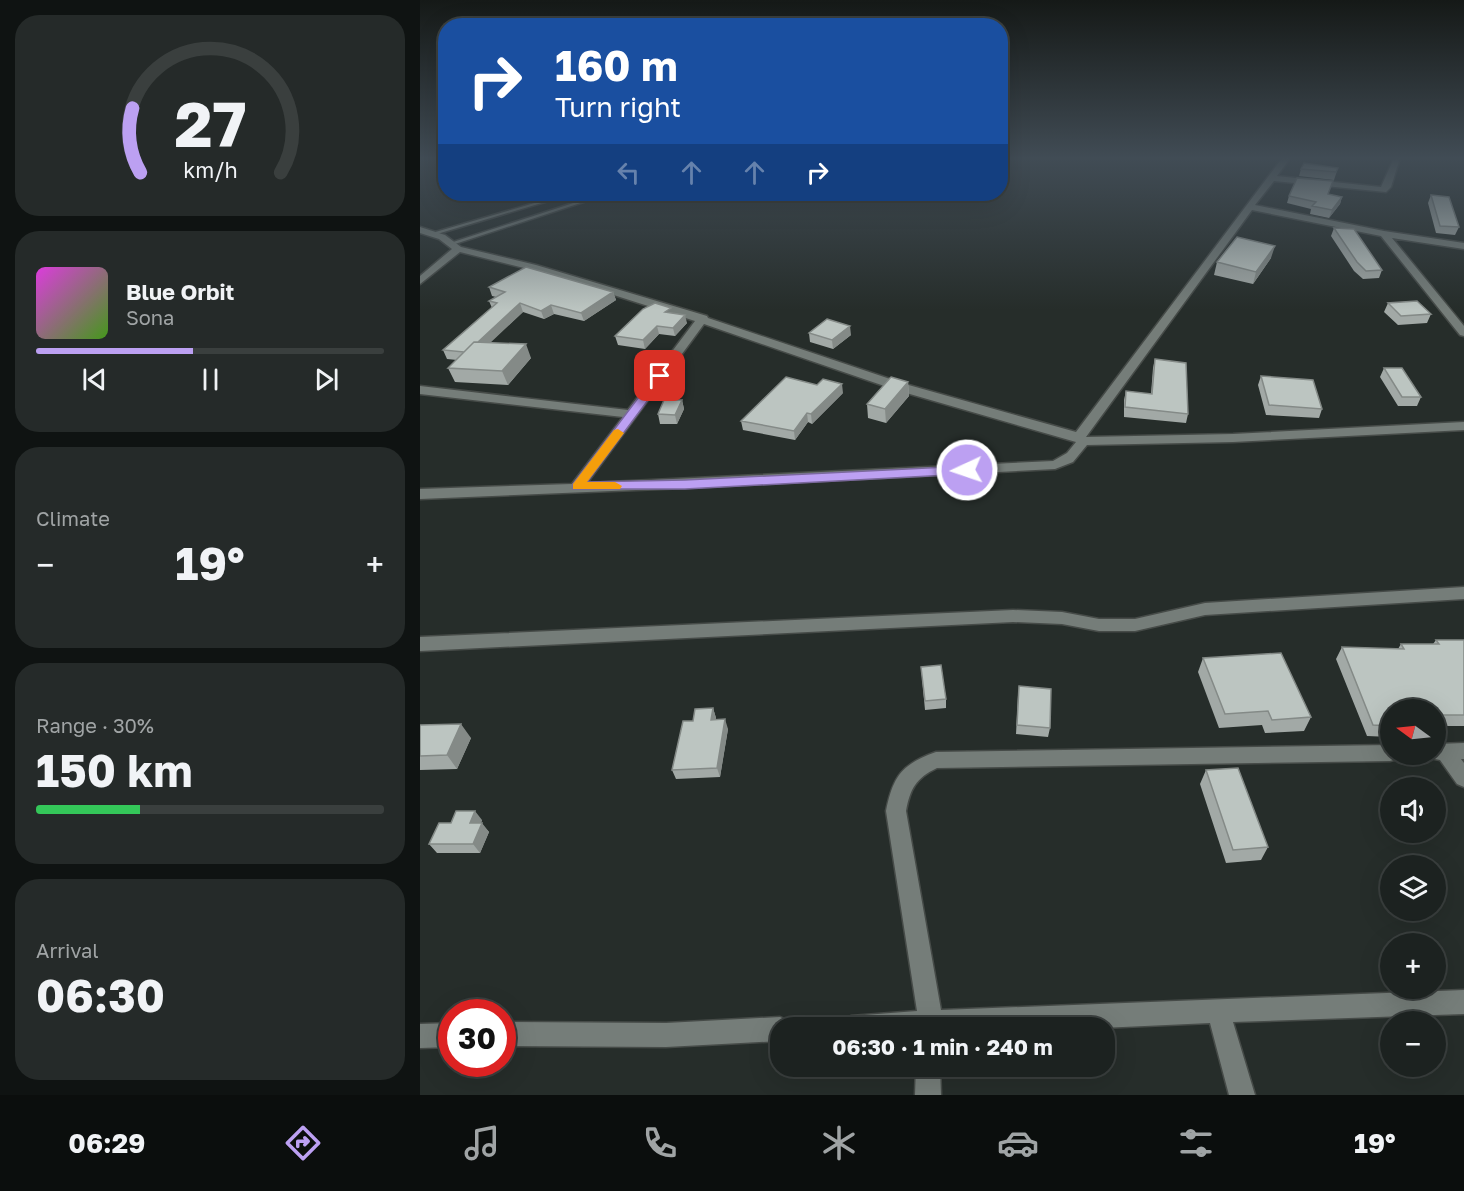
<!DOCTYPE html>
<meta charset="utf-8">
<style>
:root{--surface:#1c2220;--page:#252a29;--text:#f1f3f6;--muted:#a0a4a5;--line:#3a3f3e;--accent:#bca0f2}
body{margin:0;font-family:"Golos Text",sans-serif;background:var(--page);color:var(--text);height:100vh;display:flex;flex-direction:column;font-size:22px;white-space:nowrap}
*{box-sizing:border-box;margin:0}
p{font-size:20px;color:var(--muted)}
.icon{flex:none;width:33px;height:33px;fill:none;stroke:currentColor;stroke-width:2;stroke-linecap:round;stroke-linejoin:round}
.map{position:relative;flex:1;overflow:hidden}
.sheet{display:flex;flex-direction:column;gap:15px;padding:15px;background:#0f1312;width:420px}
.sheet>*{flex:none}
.banner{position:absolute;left:18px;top:18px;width:570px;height:183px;border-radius:24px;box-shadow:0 6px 24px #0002,0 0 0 2px var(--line);background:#1a4fa0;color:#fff;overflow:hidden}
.needle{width:39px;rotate:285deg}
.buttons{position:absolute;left:960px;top:699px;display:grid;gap:12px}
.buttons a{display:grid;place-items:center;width:66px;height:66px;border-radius:50%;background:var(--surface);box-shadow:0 6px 24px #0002,0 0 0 2px var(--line);font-size:30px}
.speed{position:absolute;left:18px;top:999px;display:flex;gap:12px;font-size:30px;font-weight:700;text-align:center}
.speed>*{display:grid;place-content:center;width:78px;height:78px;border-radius:50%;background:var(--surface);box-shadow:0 6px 24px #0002,0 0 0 2px var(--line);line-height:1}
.speed .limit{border:9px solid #d22;background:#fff;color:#111}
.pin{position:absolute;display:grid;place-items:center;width:51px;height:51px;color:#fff;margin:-26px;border-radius:12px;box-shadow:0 3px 9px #0006}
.me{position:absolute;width:66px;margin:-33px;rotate:267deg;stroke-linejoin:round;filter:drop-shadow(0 0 4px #0008)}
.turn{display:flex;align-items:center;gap:21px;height:126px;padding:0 18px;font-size:27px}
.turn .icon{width:78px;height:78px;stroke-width:2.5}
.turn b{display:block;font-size:42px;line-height:51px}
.lanes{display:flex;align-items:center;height:57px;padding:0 18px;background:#0003;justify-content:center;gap:30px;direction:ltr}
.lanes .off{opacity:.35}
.big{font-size:45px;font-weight:700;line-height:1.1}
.sheet .card{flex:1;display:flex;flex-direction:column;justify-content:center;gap:9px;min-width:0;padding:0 21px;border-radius:24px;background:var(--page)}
.sheet .dial{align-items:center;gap:0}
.dial svg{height:156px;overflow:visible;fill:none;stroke:var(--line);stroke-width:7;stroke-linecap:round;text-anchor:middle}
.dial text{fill:var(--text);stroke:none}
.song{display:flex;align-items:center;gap:18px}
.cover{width:72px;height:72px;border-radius:9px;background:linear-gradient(135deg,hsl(300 70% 55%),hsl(100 70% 35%))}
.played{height:6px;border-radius:3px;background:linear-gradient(90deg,var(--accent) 45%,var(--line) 45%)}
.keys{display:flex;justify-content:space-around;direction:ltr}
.heat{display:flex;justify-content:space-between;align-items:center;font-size:33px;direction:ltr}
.charge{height:9px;border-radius:4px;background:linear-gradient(90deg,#34c759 30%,var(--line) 0)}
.trip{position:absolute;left:350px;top:1017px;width:345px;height:60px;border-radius:24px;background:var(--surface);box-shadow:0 6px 24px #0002,0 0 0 2px var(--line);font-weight:700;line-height:60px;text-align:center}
.dock{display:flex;height:96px;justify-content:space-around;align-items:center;background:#0b0e0d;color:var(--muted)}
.dock .icon{width:42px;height:42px}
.dock .current{color:var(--accent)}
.dock b{font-size:27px;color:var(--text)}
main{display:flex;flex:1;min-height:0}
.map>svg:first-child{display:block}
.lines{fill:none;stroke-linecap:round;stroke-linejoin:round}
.service-casing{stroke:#464b48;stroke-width:3}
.minor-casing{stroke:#464b48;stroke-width:3}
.service{fill:#757d79;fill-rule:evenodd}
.minor{fill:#757d79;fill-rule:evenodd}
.wall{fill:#a2a9a6}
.shaded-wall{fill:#848a87}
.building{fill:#bcc5c1;stroke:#848a87;stroke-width:1.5}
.route{fill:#bca0f2;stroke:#7a689d;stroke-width:1.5}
.slow{fill:#f59e0b}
</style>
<main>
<section class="sheet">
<div class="card dial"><svg viewBox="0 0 100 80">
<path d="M14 69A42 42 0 1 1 86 69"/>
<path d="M14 69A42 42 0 0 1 10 36" stroke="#bca0f2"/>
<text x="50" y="56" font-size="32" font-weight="700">27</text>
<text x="50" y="72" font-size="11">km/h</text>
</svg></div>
<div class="card">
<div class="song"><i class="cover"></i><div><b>Blue Orbit</b><p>Sona</p></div></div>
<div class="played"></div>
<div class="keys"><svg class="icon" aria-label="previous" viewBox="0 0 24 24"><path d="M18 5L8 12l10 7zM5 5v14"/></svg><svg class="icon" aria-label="pause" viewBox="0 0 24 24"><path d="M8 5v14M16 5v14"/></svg><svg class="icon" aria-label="next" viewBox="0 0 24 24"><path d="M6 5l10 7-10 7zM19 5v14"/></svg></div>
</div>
<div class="card"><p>Climate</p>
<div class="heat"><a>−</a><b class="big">19°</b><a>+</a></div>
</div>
<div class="card"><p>Range · 30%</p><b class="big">150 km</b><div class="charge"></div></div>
<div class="card"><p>Arrival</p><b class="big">06:30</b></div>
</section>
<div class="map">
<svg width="1044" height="1095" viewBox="0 0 1044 1095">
<rect width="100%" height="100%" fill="#262d2a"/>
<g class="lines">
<g class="service-casing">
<path id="service" d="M145 194H152L17 234 12 233Z
M181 194H188L35 244 30 243Z"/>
</g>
<g class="minor-casing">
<path id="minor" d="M863 157H871L857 176 961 187 973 160 980 158 971 187 966 192 854 181 835 205 964 231 1044 243V249L972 238 1044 326V336L1040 335 961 236 832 210 666 437 813 434 1044 422V430L813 442 667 445 653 462 635 469 265 488 0 499V489L152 484 203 417 0 394V386L208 410 275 321 128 274 40 252 0 284V276L32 249 19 239 0 233V227L25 235 41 247 116 265 287 316 288 318 485 384 656 432ZM284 324 476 390 656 442 647 453 633 461 167 483Z
M1044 587V599L785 615 715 631H679L642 624 593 622 0 651V637L593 610 642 612 679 619H715L785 603Z
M1044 743V759H1041L1044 763V787L1037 784 1020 760 1010 758 1009 754H1016L1017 744Z
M970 745V754H979L977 759 970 761 517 768C496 778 490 789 486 811L521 1010 1044 990V1014L813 1022 835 1095H809L790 1023 681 1028H419L423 1020 431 1016 497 1011 466 811C473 776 482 764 516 752Z
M360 1017 368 1021 371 1028H360V1041L246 1047 82 1046V1022L246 1023Z
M32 1023V1047L0 1048V1024Z
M496 1066H520L521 1095H495Z"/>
</g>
<use href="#service" class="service"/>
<use href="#minor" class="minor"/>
</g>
<path class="wall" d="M918 168 914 180 879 176 881 169Z
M909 194 922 197 920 204 909 218 890 214 891 209 867 203 869 196Z
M1011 195 1039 227 1035 235 1016 233 1008 203Z
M914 228 962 270 959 278 943 279 934 271 911 236Z
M851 258 833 284 794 275 797 262Z
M69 287 193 292 196 300 164 321 134 314 124 319 103 312 70 342 111 358 88 385 35 382 28 368 37 360 27 359 23 350 72 308 69 301 76 297 72 296Z
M968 303 1011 314 1007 323 978 325 964 312Z
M252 313 267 323 255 336 239 334 225 349 198 345 195 336Z
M389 333 431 335 413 349 390 342Z
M735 359 768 414 766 423 704 417V400L706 391 731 394 733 368Z
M964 368 1001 397 997 406H978L960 377Z
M841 376 902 409 899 418 846 415 838 385Z
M488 382 489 396 466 423 448 418 447 404Z
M423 393 392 424 388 422 375 440 323 430 321 421Z
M262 400 264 409 257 424H240L238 414Z
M1016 640H1044V726H1016V710H970V737L947 736 916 659 922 647 978 649 981 644H1013Z
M783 658 891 717 884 731 845 733 842 725 799 728 778 672Z
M501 667 526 699V708L505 710Z
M598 695 630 728 628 737 596 734Z
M293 708 296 718 295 720 308 729 300 777 256 779 252 770 273 721Z
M0 725 51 738 37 769 0 770Z
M786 770 848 847 841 860 806 863 780 784Z
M62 820 61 823 69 832 60 853H17L9 844 31 823Z"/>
<path class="shaded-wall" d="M922 197 920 204 909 218 912 210Z
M855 246 851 258 833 284 836 272Z
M193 292 196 300 164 321 161 313Z
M100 303 103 312 51 361 47 352Z
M131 305 134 314 124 319 121 311Z
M265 315 267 323 255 336 253 328Z
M237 326 239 334 225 349 223 340Z
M430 326 431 335 413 349 412 340Z
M106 344 111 358 88 385 82 371Z
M488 382 489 396 466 423 465 409Z
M422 384 423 393 392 424 391 414Z
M262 400 264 409 257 424 255 415Z
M387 413 388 422 375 440 374 431Z
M293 708 296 718 294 729 291 720Z
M305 719 308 729 300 777 297 768Z
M41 724 51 738 37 769 27 755Z
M55 811 62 820 57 832 50 823Z
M62 823 69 832 60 853 53 844Z"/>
<path class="building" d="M884 163 918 168 916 172 881 169Z
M877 178 913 181 908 194 922 197 912 210 892 206 896 202 869 196Z
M1011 195 1029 197 1039 227 1020 226Z
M914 228 934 229 962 270 946 271 937 262Z
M817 237 855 246 836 272 797 262Z
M106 267 193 292 161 313 131 305 121 311 100 303 58 342H54L44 352 23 350 77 303 69 301 85 292 69 287Z
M997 301 1011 314 981 316 968 303Z
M235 303 251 308 245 312 265 315 253 328 237 326 223 340 195 336 223 309Z
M407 319 430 326 412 340 389 333Z
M54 342 106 344 82 371 28 368Z
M735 359 766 363 768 414 705 407 706 391 732 394Z
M964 368H982L1001 397H982Z
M841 376 893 380 902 409 849 405Z
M366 377 397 385 403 379 422 384 391 414 387 413 374 431 321 421Z
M471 377 488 382 465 409 447 404Z
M244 400H262L255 415 238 414Z
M1016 640H1044V715H1016V710H970V726L953 725 922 647 984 649 981 644H1019Z
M861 653 891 717 852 720 848 711 805 714 783 658Z
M521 665 526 699 505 701 501 667Z
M599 686 631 689 630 728 597 725Z
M293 708 291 720 305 719 297 768 252 770 263 721H273L275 709Z
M41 724 27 755 0 756V725Z
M818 768 848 847 813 850 786 770Z
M36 811H55L50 823H62L53 844H9L19 823H31Z"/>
<linearGradient id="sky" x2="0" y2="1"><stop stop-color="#151917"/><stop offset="0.51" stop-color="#414c55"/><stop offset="1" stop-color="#414c55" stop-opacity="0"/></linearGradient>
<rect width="1044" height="310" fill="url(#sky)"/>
<path class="route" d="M237 373 246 376 167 482 265 480 547 466 553 470 547 474 265 489H153V484Z"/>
<path class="slow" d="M198 429 204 433 167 482H195L202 486 200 489H153V484L194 430Z"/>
</svg>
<div class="buttons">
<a><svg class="needle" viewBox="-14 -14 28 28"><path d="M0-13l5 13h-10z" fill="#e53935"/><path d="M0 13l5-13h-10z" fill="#a0a4a5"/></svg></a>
<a><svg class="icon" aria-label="sound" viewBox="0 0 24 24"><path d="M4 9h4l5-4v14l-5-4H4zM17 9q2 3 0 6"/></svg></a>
<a><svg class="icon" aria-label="layers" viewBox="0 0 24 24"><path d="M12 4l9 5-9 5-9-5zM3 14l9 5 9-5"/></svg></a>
<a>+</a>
<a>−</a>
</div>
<div class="speed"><div class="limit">30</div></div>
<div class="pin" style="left:240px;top:376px;background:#d93025"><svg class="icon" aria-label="arrive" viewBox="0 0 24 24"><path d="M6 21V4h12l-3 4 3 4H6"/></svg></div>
<svg class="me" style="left:547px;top:470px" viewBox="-20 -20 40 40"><circle r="17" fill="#bca0f2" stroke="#fff" stroke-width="3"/><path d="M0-11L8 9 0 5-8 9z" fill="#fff"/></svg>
<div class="trip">06:30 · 1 min · 240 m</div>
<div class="banner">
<div class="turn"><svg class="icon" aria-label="right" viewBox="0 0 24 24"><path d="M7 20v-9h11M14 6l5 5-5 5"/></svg><div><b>160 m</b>Turn right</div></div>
<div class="lanes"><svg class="icon off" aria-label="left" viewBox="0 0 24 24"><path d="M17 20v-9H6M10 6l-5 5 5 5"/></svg><svg class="icon off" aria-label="ahead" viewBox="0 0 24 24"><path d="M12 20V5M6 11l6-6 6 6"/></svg><svg class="icon off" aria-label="ahead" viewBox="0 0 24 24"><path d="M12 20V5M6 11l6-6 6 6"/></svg><svg class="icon" aria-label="right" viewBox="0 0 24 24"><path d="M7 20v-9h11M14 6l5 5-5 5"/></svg></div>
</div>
</div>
</main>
<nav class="dock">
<b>06:29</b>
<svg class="icon current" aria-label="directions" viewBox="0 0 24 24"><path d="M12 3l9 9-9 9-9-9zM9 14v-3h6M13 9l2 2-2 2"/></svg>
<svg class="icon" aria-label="music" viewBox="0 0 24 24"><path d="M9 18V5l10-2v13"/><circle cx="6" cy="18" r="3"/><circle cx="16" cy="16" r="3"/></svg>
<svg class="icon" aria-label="phone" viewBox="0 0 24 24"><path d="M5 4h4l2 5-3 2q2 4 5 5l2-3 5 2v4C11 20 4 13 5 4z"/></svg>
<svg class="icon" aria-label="climate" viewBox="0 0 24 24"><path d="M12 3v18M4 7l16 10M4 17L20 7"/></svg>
<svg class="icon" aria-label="car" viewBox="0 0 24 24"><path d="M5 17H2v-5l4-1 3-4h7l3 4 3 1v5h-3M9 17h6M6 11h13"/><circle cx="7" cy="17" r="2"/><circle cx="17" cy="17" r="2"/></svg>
<svg class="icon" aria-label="filters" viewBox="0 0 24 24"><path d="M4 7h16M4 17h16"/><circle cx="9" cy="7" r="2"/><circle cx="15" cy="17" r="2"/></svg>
<b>19°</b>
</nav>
